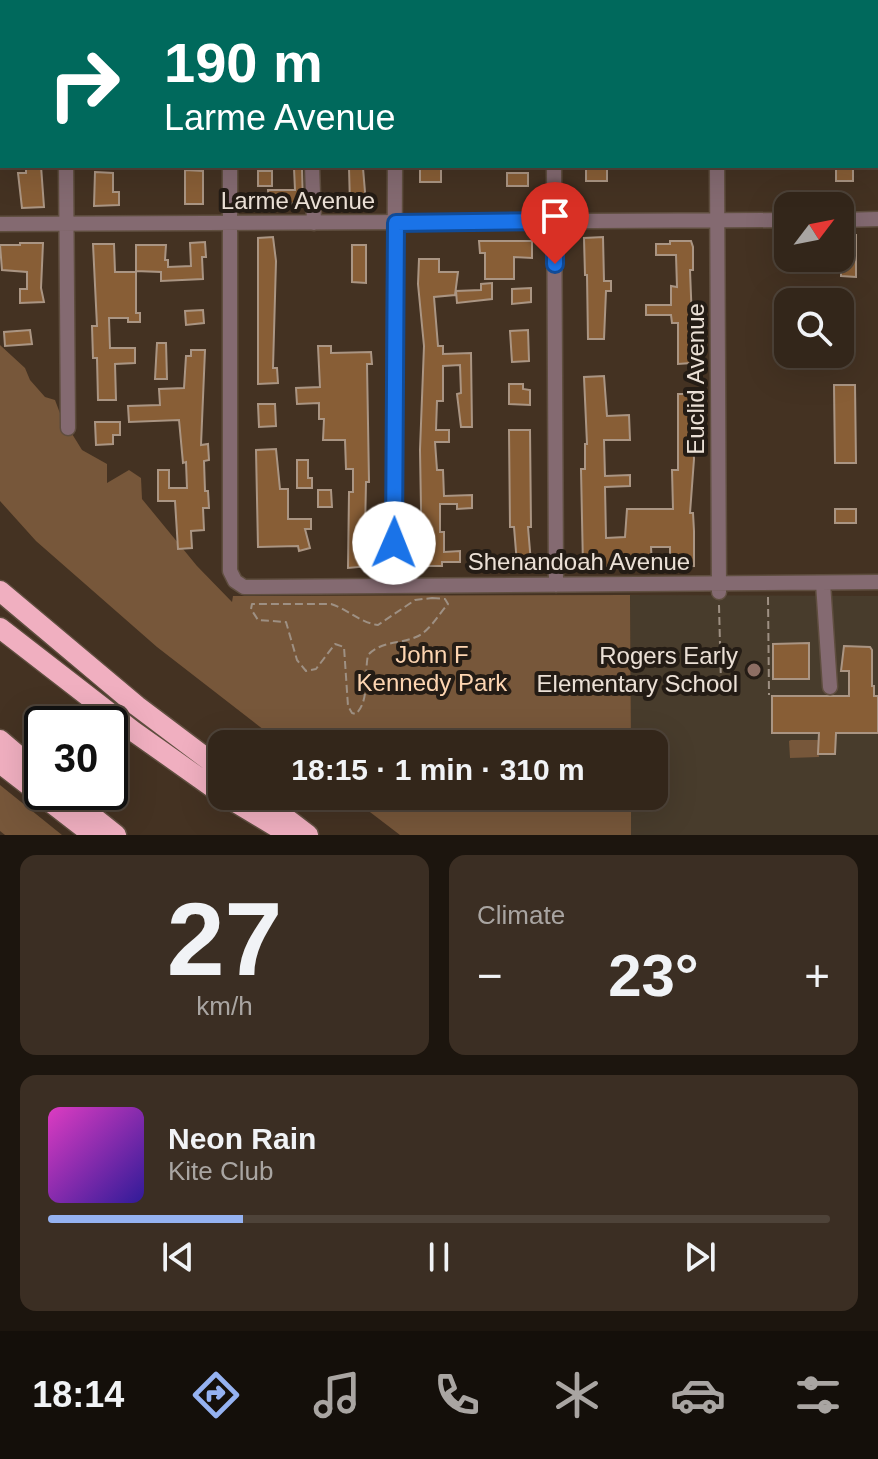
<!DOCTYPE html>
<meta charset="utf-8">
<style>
:root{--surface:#33261a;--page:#3b2e23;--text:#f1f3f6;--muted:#a9a5a2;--line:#4e4339;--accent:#95b2f1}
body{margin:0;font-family:Helvetica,sans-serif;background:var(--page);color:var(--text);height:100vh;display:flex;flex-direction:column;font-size:30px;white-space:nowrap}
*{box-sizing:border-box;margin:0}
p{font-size:26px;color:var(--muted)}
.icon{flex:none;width:44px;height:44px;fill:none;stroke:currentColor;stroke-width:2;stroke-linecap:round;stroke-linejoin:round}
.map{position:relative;height:835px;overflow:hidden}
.details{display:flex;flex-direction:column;gap:20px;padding:20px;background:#1c150e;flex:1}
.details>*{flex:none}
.banner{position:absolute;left:0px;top:0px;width:878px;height:168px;box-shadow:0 8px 32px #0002,0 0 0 2px var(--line);background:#00695c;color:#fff;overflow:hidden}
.needle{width:52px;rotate:58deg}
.controls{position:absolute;left:774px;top:192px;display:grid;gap:16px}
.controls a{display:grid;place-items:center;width:80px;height:80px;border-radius:16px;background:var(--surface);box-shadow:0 8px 32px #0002,0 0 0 2px var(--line);font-size:40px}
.speed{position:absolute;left:24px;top:706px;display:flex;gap:16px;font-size:40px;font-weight:700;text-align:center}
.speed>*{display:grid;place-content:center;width:104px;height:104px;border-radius:50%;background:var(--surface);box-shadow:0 8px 32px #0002,0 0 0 2px var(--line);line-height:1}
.speed .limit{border:4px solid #111;border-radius:12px;background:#fff;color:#111}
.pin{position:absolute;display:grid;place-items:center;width:68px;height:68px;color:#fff;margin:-82px -34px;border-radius:50% 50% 50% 0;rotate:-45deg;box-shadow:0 0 8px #0007}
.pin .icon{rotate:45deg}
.me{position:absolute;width:88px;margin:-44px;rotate:1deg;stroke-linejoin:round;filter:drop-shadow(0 0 6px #0008)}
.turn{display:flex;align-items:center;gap:28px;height:168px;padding:0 32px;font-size:36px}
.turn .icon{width:104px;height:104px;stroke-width:2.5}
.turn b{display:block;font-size:56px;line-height:68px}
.big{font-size:60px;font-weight:700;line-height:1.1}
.details .card{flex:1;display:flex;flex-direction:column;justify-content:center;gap:12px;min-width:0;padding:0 28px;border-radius:16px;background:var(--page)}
.details .dial{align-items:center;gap:0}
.dial b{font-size:104px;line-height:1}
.song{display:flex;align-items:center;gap:24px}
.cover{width:96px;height:96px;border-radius:12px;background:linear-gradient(135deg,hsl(310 70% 55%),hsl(250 70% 35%))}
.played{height:8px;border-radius:4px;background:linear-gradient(90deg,var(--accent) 25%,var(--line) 25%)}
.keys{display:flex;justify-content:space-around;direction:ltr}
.heat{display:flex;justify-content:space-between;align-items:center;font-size:44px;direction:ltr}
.details .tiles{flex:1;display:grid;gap:20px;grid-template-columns:1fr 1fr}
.card:last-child{grid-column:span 2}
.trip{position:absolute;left:208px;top:730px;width:460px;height:80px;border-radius:16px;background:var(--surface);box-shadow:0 8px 32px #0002,0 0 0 2px var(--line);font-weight:700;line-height:80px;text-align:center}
.dock{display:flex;height:128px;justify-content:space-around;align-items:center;background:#140f0a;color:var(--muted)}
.dock .icon{width:56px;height:56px}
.dock .current{color:var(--accent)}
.dock b{font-size:36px;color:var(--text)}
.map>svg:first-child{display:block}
.education{fill:#483c2c}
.green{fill:#77573a}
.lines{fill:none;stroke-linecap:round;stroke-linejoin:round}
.river{stroke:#0f6a70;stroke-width:20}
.building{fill:#885e36;stroke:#aa9583;stroke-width:2}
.minor-casing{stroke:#5f4e3f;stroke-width:17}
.highway-casing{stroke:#5f4e3f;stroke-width:23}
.path{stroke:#9e9083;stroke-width:2;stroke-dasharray:8 4;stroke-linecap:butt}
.minor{stroke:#846a71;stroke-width:14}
.highway{stroke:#f0afc0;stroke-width:20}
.route-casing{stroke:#114b97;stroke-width:20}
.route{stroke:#1a73e8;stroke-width:14}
.education-dot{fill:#8d6e63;stroke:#241c15;stroke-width:3}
.labels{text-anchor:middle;stroke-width:8;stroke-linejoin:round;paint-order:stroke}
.street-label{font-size:24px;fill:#ebe0d6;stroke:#241c15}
.park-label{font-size:24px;fill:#fdd5b1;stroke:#241c15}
.poi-label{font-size:24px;fill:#ebe0d6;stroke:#241c15;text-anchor:end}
</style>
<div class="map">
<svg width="878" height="835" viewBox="0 0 878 835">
<rect width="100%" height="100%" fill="#443222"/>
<path class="education" d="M630 595 878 596V835H631V796H654V744H631Z"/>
<path class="green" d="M0 345 25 368 30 380 45 397 55 400 61 416 82 450 107 464V483L129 470 141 478 142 499 197 566 232 602 233 596 630 595 631 744H282L157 647 36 541 0 501Z
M791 740H818L819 757 790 758 789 741Z
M0 785 62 835H5L0 831Z
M349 796H631V835H400Z"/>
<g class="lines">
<path class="river" d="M782 0V2"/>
</g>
<path class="building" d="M26 166H41L44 207 22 208 18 173H26Z
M836 166H853V181H836Z
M294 168 302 169 303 203 269 204 268 190H295Z
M349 168H363L366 204H350Z
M420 168 441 169V182H420Z
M586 168H607V181H586Z
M185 170 203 171V204H185Z
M258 171H272V186H258Z
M95 172 113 173V192H119V205L94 206Z
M507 173H528V186H507Z
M841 235H856V277L841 276Z
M273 237 276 261 273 368H277L278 383 258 384V238Z
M603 237 604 281H611V291H606L604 339H588L587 275H585L584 238Z
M479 241H532V258L514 257V279H485V253H480Z
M670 241H691L693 247V270H690L693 347H690L691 363 678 364V323H672L671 315H646V305H671V286L677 287 676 255H656V244H670Z
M205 242 206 257H202L203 279 161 281V272L136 271V245H166L165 260H168V267L191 266 190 243Z
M20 243H43L41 288 44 302 20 303V289H27V272L2 270 0 245H20Z
M93 244H114L115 272H136V313H140V322H128V318H109L110 348H135V363L115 364 116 400H98L97 358H93L92 326H97Z
M352 245H366V283L352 282Z
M419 259H439V272H458L455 295 434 297 438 346H443V354L471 353 472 427H461L457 394 461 393 460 365 443 366V401H437L436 430H449V442H435L437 470H443L444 496 472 495V508L457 509V504H440V532H444V552L460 551V562H442V566H422L420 450 424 346 418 284Z
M492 283V299L457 303 456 291 481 290V284Z
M531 288V302L512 304V289Z
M203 310 204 323 186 325 185 311Z
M30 330 32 344 5 346 4 332Z
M528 330 529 361 512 362 510 331Z
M157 343H166L167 379H155Z
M318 346H331V353L371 352 372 364H367L369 482H366L365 532 369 566 348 568 349 492H353V469H346L345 440H323L324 419H319V403L297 404 296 388 320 387Z
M191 350H205L201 445 208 444 209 460 204 461 205 491H208L209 508H203L204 530 191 531 192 548 178 549 175 501H158V470H169V488H187L186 462 183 463 179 420 129 422 128 406 160 405 159 389 184 388 186 356H191Z
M604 376 607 416 629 415 630 440H604L605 476 630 475V486L605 487 606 538 625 537 627 509H673L672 470H678V394H691L694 459 690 513H693L694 531V566L670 567V547H651L652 566 583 567 581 469H585V444H587L584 377Z
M509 384H523V389L530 390V405L509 404Z
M834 385H855L856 463H835Z
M258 404H275L276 426 259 427Z
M95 422H120V435H113V444L96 445Z
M509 430H530L531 527H528L531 563 517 564 514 527H510Z
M276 449 280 489H288V519H311V529H305L310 548 299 551 298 546 258 547 256 450Z
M297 460H308V478H312V488H297Z
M318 490H331L332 507H318Z
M835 509H856V523H835Z
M809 643V679H773V644Z
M844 646 870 647 872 650V686H874V696H878V733H836L835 754H818L819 733H772V696H849V671H841Z"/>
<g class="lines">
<g class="minor-casing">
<path id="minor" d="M65 0V2
M228 0V2
M392 0V2
M554 0V2
M716 0V2
M66 166 68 428
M230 166V571L235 581 244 587 878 582
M312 166 314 223
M554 166 556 585
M717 166 719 592
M840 220 878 219
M0 224 788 220
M823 583 830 687
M393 586 395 166"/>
</g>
<g class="highway-casing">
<path id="highway" d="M0 591 137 706 222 770
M0 628 133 731 222 794
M0 740 42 776
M0 763 93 835
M62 792 116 835
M225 796 290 835
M257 796 308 835"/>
</g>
<path class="path" d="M768 597 769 695
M432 598 445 599 448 604C439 614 429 632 416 637 400 644 381 641 368 655 364 674 370 700 356 714L352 713 348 706 344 647 335 644 316 669 306 671 297 660 286 622 258 620 251 609 252 604H331C347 609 361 623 378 625L415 600Z
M719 605 721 684"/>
<use href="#minor" class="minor"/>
<use href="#highway" class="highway"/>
</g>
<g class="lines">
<g class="route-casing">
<path id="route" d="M394 543 396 223 555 221V264"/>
</g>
<use href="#route" class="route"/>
</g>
<circle class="education-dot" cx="754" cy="670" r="8"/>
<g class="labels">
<g class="street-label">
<text x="298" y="209">Larme Avenue</text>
<text transform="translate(696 379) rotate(-90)" y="8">Euclid Avenue</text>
<text x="579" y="570">Shenandoah Avenue</text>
</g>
<g class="park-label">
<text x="432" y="663">John F<tspan x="432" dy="28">Kennedy Park</tspan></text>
</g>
<g class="poi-label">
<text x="738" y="664">Rogers Early<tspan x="738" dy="28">Elementary School</tspan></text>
</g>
</g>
</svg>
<div class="controls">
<a><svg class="needle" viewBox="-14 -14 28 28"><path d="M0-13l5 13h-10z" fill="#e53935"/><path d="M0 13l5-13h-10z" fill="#a9a5a2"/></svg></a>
<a><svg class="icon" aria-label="search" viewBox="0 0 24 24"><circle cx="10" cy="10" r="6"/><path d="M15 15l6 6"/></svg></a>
</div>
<div class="speed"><div class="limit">30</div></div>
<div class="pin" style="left:555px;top:264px;background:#d93025"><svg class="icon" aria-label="arrive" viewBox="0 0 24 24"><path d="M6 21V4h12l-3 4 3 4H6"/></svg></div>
<svg class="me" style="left:394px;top:543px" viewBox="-20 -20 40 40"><circle r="19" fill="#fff"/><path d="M0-13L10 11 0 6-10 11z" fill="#1a73e8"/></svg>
<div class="trip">18:15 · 1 min · 310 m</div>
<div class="banner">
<div class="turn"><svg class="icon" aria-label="right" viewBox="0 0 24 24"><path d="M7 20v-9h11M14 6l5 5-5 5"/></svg><div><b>190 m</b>Larme Avenue</div></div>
</div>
</div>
<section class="details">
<div class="tiles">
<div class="card dial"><b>27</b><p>km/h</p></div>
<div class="card"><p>Climate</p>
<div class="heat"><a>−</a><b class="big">23°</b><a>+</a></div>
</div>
<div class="card">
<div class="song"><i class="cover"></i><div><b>Neon Rain</b><p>Kite Club</p></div></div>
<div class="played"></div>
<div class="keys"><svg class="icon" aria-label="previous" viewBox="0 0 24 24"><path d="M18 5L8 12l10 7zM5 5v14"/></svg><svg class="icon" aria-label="pause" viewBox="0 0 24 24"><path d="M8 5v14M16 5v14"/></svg><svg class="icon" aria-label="next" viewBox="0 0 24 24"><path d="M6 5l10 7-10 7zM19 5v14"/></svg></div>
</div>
</div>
</section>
<nav class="dock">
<b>18:14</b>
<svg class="icon current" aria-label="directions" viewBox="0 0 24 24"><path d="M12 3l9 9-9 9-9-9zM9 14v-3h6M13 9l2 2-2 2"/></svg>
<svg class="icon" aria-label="music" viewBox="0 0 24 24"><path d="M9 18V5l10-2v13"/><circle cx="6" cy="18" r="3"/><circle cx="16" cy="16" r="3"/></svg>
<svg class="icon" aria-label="phone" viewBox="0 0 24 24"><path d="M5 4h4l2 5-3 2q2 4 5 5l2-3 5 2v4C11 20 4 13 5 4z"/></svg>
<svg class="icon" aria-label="climate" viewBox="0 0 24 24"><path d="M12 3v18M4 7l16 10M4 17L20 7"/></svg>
<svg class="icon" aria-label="car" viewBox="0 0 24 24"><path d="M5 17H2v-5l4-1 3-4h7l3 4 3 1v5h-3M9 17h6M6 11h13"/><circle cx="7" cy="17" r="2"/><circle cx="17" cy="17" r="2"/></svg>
<svg class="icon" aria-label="filters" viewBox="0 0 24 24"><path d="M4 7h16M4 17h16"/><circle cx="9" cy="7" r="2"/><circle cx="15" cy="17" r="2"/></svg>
</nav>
